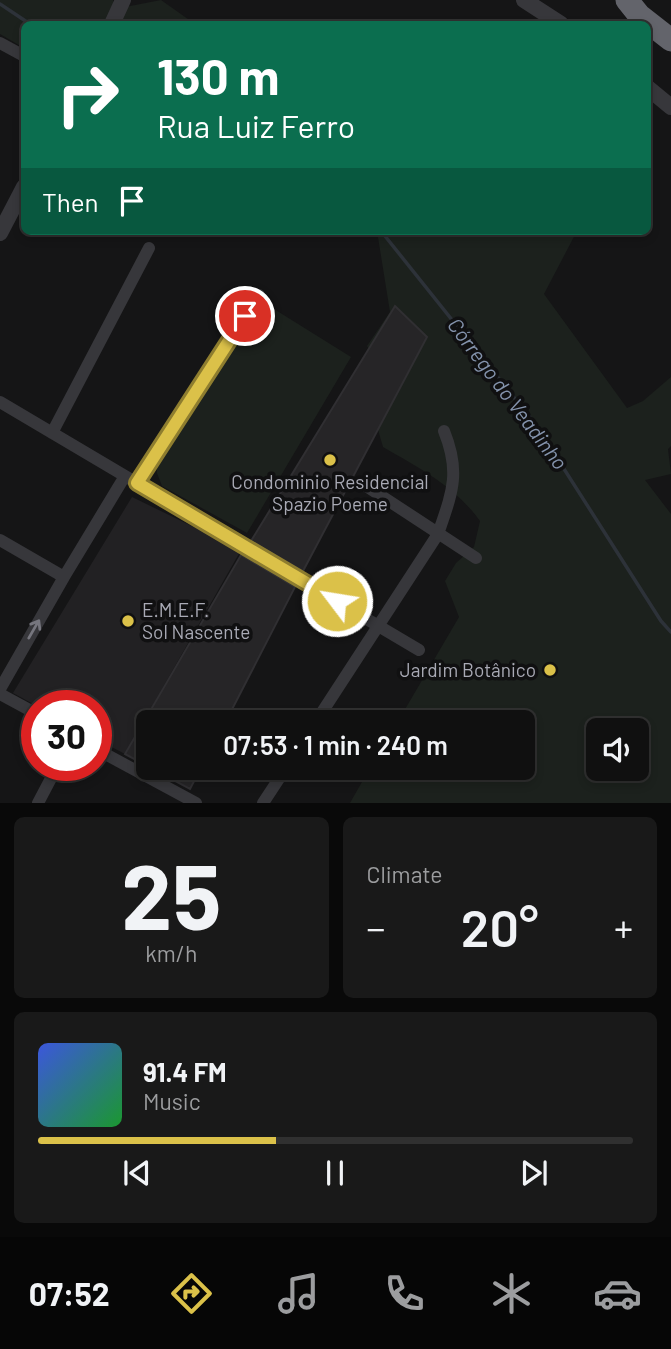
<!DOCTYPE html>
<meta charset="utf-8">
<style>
:root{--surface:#101010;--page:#191919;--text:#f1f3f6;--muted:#9c9d9f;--line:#303030;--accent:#dbc149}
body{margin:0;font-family:Barlow,sans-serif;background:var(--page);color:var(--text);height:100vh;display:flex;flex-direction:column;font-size:26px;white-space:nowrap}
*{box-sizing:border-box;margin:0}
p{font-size:23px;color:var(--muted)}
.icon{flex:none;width:38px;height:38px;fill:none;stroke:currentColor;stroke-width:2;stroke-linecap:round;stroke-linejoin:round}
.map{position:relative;height:803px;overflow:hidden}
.side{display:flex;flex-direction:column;gap:14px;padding:14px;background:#090909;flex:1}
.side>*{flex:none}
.top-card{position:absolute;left:21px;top:21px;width:630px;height:214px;border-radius:10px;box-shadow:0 4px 10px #0003,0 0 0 2px var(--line);background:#0b6e4f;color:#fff;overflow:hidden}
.fabs{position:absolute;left:586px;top:718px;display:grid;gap:14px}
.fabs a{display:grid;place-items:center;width:63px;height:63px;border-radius:10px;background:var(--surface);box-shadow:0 4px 10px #0003,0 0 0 2px var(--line);font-size:35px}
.speed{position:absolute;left:21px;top:690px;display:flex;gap:14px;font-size:35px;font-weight:700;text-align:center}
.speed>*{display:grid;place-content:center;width:91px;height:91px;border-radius:50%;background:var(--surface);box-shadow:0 4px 10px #0003,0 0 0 2px var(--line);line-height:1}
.speed .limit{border:10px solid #d22;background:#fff;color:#111}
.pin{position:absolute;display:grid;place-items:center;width:60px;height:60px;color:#fff;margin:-30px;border:4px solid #fff;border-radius:50%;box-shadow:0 2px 7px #0007}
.me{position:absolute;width:77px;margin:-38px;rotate:301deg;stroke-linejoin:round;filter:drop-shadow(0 0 5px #0008)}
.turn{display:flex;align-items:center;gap:24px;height:147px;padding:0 21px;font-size:32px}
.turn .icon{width:91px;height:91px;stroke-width:2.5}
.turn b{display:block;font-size:49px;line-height:60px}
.then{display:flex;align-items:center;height:66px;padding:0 21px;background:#0003;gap:14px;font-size:26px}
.big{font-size:52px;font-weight:600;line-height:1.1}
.side .card{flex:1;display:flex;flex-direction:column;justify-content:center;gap:10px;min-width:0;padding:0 24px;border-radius:10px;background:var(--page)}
.side .dial{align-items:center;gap:0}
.dial b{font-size:91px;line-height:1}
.song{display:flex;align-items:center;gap:21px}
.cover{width:84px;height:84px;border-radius:10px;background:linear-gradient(135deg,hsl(230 70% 55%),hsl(130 70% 35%))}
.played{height:7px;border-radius:4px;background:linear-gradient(90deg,var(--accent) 40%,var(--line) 40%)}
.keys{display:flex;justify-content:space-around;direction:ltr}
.heat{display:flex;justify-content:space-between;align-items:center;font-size:38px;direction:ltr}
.side .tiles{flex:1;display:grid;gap:14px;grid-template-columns:1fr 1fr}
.card:last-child{grid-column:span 2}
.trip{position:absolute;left:136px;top:710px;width:399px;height:70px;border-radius:10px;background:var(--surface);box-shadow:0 4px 10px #0003,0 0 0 2px var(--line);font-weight:600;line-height:70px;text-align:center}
.menu{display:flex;height:112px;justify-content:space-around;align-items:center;background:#060606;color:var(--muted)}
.menu .icon{width:49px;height:49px}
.menu .active{color:var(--accent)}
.menu b{font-size:32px;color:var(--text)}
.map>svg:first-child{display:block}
.built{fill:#222123}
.green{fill:#1c211d;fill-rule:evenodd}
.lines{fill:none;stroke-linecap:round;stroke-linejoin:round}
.stream{stroke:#2d3239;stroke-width:3.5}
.building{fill:#262527;stroke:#302f32;stroke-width:2}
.minor{stroke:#37373b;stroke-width:12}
.tertiary{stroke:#37373b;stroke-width:16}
.motorway{stroke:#63646b;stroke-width:23}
.oneway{stroke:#76767e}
.route-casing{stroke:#8e7d2f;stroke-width:18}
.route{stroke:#dbc149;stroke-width:12}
.poi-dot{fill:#dbc149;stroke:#101011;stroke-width:2.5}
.labels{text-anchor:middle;stroke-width:7;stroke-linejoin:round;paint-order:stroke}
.poi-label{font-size:19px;fill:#a9aab5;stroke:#101011}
.water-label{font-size:21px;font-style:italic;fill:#8493ac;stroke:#101011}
</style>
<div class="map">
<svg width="671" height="803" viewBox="0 0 671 803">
<rect width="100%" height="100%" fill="#151516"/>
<path class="built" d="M132 497 241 550 125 754 96 739V705L37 706 13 693Z"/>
<path class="green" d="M0 0H113L115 9 161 0 195 24H24V48L0 34Z
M377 231H577L544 294 627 408 643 401 671 377V446L668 449 671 474 645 480 671 514V803H350L370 768H523V723H397L459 617 445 581 456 563 474 547 480 521C455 486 419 468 383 447L372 409 382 368 367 346 390 312ZM598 730H637V768H598Z
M258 299 351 357 247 533 162 486 157 473V465Z"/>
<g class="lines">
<path class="stream" d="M0 4 30 24
M381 231 536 425 661 621 671 632"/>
</g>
<path class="building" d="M395 306 427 337 303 571 251 541Z
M241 555 295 587 225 723H149V767L125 754Z
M151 768H201L190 789Z"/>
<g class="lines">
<path class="minor" d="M0 43 24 56
M0 402 419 650
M52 433 149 248
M360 482 476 558
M137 483 259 295
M0 540 64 577
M0 689 64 577 125 476
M0 694 37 714
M315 723 438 534C452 493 461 473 444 431
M96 749 196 803
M38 803 58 765
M263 803 286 768"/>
<path class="tertiary" d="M524 0 561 24
M112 24 123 0
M648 88 671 107
M0 233 24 187"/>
<path class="motorway" d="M627 0 639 15 671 40"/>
</g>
<defs><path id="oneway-shaft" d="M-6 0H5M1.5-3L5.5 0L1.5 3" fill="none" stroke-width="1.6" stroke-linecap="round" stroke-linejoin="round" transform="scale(1.75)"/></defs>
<use class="oneway" href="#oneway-shaft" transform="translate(34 629) rotate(-60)"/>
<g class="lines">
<g class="route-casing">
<path id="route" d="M245 316 137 483 337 601"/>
</g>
<use href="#route" class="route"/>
</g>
<g class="poi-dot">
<circle cx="330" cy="460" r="7"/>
<circle cx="128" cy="621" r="7"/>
<circle cx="550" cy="670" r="7"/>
</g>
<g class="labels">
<g class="poi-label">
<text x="330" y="489">Condominio Residencial<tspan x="330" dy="22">Spazio Poeme</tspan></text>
<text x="142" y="617" text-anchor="start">E.M.E.F.<tspan x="142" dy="22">Sol Nascente</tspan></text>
<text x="536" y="677" text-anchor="end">Jardim Botânico</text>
</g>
<g class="water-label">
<text transform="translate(507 394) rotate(53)" y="7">Córrego do Veadinho</text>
</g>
</g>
</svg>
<div class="fabs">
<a><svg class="icon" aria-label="sound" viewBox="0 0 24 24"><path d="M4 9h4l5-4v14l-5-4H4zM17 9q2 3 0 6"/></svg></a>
</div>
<div class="speed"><div class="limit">30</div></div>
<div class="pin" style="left:245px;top:316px;background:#d93025"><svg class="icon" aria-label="arrive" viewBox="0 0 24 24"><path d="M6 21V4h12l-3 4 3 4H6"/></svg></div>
<svg class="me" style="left:337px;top:601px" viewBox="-20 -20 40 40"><circle r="17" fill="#dbc149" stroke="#fff" stroke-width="3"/><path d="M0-11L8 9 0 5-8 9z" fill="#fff"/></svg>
<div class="trip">07:53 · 1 min · 240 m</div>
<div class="top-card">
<div class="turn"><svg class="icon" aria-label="right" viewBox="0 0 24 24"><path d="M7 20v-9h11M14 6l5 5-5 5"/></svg><div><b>130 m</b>Rua Luiz Ferro</div></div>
<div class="then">Then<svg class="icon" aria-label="arrive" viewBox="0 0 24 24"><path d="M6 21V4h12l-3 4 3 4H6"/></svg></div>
</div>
</div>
<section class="side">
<div class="tiles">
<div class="card dial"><b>25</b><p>km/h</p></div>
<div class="card"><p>Climate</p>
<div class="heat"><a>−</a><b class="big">20°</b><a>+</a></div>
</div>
<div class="card">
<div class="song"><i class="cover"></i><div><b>91.4 FM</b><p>Music</p></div></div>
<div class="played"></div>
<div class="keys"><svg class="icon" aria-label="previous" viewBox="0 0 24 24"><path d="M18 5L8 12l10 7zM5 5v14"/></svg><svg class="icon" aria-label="pause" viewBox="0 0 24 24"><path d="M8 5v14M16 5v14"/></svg><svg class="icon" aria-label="next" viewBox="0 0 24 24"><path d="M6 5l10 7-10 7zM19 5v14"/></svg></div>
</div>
</div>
</section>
<nav class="menu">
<b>07:52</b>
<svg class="icon active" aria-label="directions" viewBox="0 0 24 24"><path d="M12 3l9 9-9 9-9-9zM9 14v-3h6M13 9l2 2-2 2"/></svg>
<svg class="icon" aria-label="music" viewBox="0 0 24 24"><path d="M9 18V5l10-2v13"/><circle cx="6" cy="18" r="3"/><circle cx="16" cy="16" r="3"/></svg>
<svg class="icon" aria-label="phone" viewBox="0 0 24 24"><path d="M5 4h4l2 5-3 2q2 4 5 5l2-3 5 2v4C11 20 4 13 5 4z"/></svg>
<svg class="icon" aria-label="climate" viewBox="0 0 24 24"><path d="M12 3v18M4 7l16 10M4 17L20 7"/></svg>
<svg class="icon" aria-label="car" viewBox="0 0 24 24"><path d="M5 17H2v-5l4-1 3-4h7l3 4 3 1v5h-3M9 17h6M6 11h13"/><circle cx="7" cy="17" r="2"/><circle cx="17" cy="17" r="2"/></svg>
</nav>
